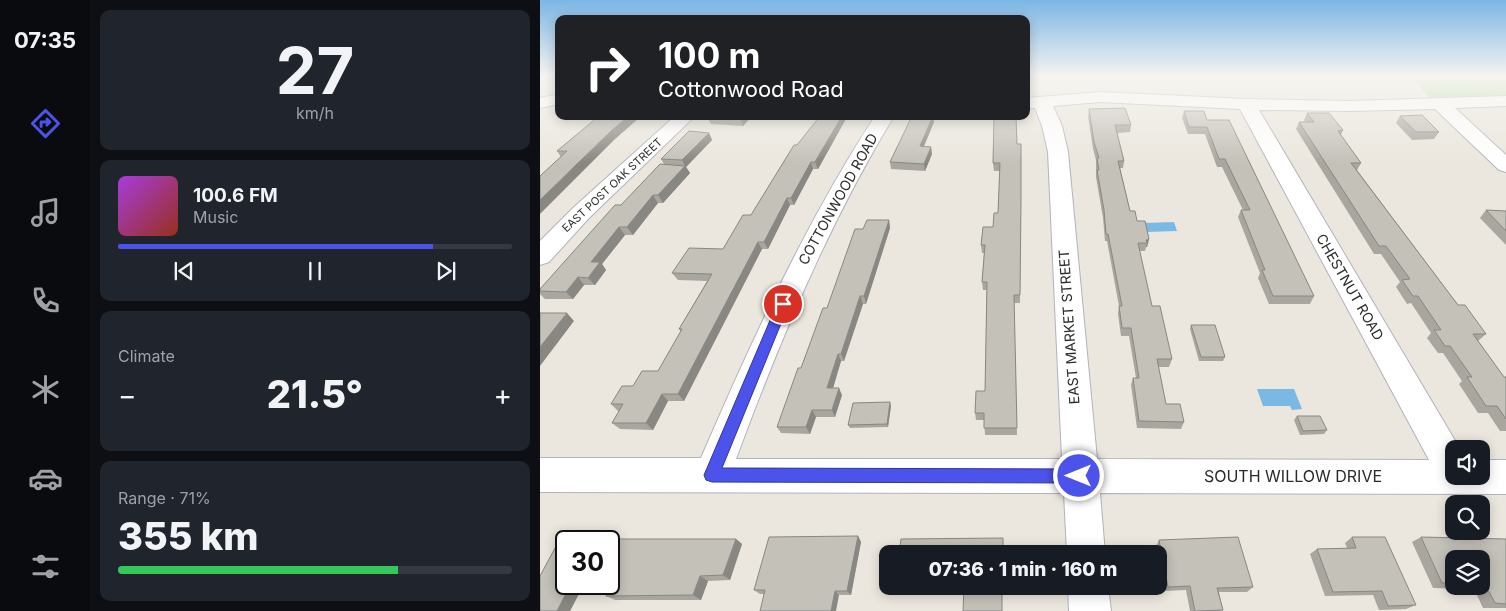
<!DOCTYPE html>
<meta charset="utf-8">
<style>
:root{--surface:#171b24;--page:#20242c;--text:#f1f3f6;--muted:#9ea1a6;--line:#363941;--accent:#4c53ea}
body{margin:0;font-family:Inter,sans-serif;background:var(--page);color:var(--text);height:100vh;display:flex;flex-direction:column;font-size:19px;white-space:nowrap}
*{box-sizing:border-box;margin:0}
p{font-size:16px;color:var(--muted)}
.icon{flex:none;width:28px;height:28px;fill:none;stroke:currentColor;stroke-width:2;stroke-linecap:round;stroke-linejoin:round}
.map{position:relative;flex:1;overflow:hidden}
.panel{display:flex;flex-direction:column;gap:10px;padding:10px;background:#0d0f14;width:450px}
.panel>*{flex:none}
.top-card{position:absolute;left:15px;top:15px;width:475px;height:105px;border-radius:10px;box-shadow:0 2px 12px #0003;background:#202124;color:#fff;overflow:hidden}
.controls{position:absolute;left:905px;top:440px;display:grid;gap:10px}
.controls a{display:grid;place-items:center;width:45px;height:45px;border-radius:10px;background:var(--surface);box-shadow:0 2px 12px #0003;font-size:25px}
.speed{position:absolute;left:15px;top:530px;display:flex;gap:10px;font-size:25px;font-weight:700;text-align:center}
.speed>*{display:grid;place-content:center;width:65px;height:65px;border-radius:50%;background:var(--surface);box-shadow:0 2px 12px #0003;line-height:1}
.speed .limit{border:2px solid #111;border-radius:8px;background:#fff;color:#111}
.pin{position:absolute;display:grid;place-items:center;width:42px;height:42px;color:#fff;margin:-21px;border:2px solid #fff;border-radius:50%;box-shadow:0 1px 5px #0007}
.me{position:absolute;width:55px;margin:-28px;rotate:270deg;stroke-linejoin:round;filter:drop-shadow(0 0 4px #0008)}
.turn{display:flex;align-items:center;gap:18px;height:105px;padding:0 20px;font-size:22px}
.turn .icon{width:65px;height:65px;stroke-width:2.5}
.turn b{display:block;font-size:35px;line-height:42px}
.big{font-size:38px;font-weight:800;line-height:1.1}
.panel .card{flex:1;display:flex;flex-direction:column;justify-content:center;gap:8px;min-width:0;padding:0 18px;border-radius:10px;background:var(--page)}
.panel .dial{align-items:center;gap:0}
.dial b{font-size:65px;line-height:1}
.song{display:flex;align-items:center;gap:15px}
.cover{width:60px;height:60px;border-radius:8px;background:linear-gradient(135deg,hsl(280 70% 55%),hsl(10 70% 35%))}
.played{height:5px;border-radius:2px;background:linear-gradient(90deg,var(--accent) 80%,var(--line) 80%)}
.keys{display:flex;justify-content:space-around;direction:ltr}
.heat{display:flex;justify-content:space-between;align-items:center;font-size:28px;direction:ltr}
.charge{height:8px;border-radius:4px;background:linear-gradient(90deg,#34c759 71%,var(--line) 0)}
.trip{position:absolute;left:339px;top:545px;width:288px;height:50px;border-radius:10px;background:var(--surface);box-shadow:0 2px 12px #0003;font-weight:800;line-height:50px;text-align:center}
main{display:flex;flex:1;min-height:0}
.menu{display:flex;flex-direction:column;width:90px;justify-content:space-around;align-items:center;background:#090b0e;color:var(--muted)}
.menu .icon{width:35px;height:35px}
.menu .current{color:var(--accent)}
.menu b{font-size:22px;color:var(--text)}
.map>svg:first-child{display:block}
.green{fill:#abdd9f}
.water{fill:#7ab9e4}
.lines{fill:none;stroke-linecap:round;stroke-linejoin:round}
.minor-casing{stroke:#b1b2bd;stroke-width:2}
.minor{fill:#fff;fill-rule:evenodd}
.wall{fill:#a9a69f;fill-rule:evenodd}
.shaded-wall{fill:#898782}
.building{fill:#c4c1b9;stroke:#898782}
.route{fill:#4c53ea;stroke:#313698}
.labels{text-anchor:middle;stroke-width:4;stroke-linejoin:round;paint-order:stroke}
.far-street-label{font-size:11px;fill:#2a2a2a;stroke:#fff}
.street-label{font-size:14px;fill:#2a2a2a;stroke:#fff}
.near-street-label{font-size:16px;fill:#2a2a2a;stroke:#fff}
</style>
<main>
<nav class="menu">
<b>07:35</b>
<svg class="icon current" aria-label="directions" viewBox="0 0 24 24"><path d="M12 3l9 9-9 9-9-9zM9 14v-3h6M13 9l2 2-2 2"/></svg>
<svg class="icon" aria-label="music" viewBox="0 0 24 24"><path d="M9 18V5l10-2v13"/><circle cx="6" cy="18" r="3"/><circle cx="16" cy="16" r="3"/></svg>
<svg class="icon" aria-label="phone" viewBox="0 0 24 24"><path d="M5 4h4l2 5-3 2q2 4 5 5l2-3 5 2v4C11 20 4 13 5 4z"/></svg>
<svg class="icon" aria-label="climate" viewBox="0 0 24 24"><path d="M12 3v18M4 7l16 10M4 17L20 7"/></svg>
<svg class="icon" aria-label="car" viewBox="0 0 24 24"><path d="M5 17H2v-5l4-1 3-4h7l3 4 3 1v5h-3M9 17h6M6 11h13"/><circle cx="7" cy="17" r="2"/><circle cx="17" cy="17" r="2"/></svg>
<svg class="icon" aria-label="filters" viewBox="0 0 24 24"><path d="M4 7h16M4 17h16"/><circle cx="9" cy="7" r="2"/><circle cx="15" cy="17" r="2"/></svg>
</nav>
<section class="panel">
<div class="card dial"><b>27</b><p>km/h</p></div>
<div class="card">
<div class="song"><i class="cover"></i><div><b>100.6 FM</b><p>Music</p></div></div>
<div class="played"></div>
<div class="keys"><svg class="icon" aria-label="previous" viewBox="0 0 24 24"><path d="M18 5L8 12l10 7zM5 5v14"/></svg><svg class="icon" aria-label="pause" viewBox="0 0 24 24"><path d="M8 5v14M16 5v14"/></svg><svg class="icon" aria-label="next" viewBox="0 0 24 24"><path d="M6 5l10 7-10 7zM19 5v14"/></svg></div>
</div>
<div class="card"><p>Climate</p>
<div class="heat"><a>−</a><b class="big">21.5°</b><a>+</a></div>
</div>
<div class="card"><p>Range · 71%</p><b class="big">355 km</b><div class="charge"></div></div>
</section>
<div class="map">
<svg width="966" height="611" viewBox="0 0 966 611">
<rect width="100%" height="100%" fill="#ebe7de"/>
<path class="green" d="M873 77H966V99L894 104Z"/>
<path class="water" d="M634 222 637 231 606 232 604 223Z
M754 389 762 409 752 410 750 406H723L717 389Z"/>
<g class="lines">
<g class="minor-casing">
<path id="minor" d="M561 92 706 99 810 101 966 96V106L915 108 966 155V172L959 170 895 109 810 111 719 110 920 449H914V476H941V460H966V494L560 493 565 554H527L524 493 0 492V458H161C212 340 265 224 335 116H354C288 225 240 340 196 459H522L508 152 502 126 495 108H486V98ZM561 102 700 109 889 460 557 459 528 152 522 126 513 106Z
M19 94V104L0 108V98Z
M135 116H155L49 218 9 262 0 265V241L33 208Z
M528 586H568L571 611H529Z"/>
</g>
<use href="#minor" class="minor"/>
</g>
<path class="wall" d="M549 109 591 125 590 132 577 133 584 161 583 168H580L590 211 609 239 607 247H606L605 251H599L612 306 632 359 629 367H618L626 404 644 422 641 429 597 428 591 385 593 378H596L589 336H581L578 314 579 306 567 241H565L563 218 556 177V160L553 149 548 116Z
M644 111 667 120 774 296 770 304H729L718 278 720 273 698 217 701 210H703L682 167H677L665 134H648L642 118Z
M767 113 803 130 801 135 821 163 817 170 918 305 946 334 938 341 964 377H966V431H960L948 413H938L919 384 922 381 903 353H898L887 338 891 333 871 303 867 304 856 287 860 282 841 254H834L756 129 759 122H765L764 120Z
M59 116H98L99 118 76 138 21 157 17 151Z
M212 116 203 126 171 124 167 117Z
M302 116H307V117L278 169H273L254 205H250L228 249H222L144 401H128L113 430 80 429 72 423 79 411H78L71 404 93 386 118 371 141 332 139 329 167 281 138 280 132 273 183 249 211 215 257 145Z
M860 116 899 132 894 139 872 140 856 123Z
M394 122 384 146 391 147 392 154 385 171 351 169 350 162Z
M169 133 172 140 146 167 150 173 123 203H118L93 235H85L62 264 66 270 55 285H44L33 299H5L0 294V289L124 164 121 159Z
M477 144H481L480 303H474L477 435H445L444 420H436L435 413 445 391 447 290H443L442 282 444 253H442L441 245 453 227 458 213 460 171H454L453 163Z
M946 210 966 211V245L940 218Z
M349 220 350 228 326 304H323L304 361H301L293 388 302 395 295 417H276L270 434 241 433 237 427 261 368 287 308 323 229Z
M651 325 685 357 683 361H659L650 329Z
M351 406 348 427 310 428 308 425Z
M757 416 787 430 784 434 760 435 754 420Z
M54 536 59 539H196L202 544 190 580 168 581 161 600H75L66 596 73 581H69V541H26V584H44L30 611H0V576L21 537Z
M318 536 321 542 311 595 220 594 214 590Z
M812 537 876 605 866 609 839 610 833 595 785 596 770 554 777 549 807 548 805 543Z
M881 537 966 539V608H943L934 589 893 588 872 542ZM914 559H941V586H914Z
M619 540 713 587 707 592H679L683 610 682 611H650L646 590 624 591 616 546Z"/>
<path class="shaded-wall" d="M89 116H98L99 118 76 138 0 214V200L71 131Z
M203 116H212L203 126 200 119Z
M302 116H307V117L278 169 275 162Z
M393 116 394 122 381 153 380 146Z
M169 133 172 140 146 167 150 173 123 203 118 195 145 166 142 160Z
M391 147 392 154 385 171 384 164Z
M271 162 273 169 254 205 251 198Z
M113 195 118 203 93 235 87 227Z
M247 198 250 205 228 249 224 242Z
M349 220 350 228 326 304 324 296Z
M79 227 85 235 62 264 66 270 55 285 48 278 51 262Z
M609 239 607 247H606L607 243 606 240Z
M218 242 222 249 144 401 138 394Z
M38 277 44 285 33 299 26 292Z
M320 296 323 304 304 361 301 354Z
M27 313 34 321 0 366V347Z
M298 354 301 361 291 395 287 388Z
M299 388 302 395 295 417 292 410Z
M122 394 128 401 113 430 106 423Z
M350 402 351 406 348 427 347 424Z
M272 410 276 417 270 434 266 427Z
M318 536 321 542 311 595 307 591Z
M196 539 202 544 190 580 183 575Z
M160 576 168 581 161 600 153 595Z
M31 584H44L30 611H17Z
M295 591 299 595 296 611H291Z"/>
<path class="building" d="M585 108 591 125H575L584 161H578L590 211H595L597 221H605L609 239 606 240 607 243H598L612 306H620L632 359H617L626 404H640L644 422 599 421 593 378H599L591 328H582L579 306H582L568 234H566L564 210 557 170H559L557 159 559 158 554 142 549 109Z
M644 111H664L667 120H689L774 296H733L722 270H725L701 210H710L685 159H679L667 127H649Z
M767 113H789L803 130 798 131 821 163H811L918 305H925L946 334H933L964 377H966V419L957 406H946L927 377H932L910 346H905L894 330H901L878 296H873L862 280 870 279 846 246H839L759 122H774Z
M882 115 899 132H876L860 116Z
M59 116H89L71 131 0 200V176L27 151H17Z
M168 116H203L200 119Z
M280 116H302L275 162H271L251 198H247L224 242H218L138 394H122L106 423H72L83 404H71L82 386H93L102 371H118L142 329H139L172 274 132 273 149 248 183 249 203 215H211L254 145H257Z
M372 116H393L380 146 391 147 384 164 350 162Z
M454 116H476L477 144H481V201L480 295H474L477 428H444V413H435L436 391H445L447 282H442L445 245H441L443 227H453L454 213H458L460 163H453Z
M149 131 169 133 142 160 121 159Z
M120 164 145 166 118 195H113L87 227H79L51 262H60L48 278 38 277 26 292 0 291V289L75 205H81Z
M946 210 966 211V231Z
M327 220H349L324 296H320L301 354H298L287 388H299L292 410H272L266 427H237L258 368H261L283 308H287L315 229H323Z
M0 313H27L0 347Z
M651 325H675L685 357H661Z
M350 402 347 424 308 425 313 403Z
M757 416H780L787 430 763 431Z
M54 536 53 539H196L183 575 160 576 153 595 66 596 75 576H69V541H26V584H31L17 611H0V576L21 537Z
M318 536 307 591H295L291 611H220L225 590H214L229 537Z
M698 537 713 587 677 588 683 610 655 611 650 586 628 587 619 540Z
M812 537H845L876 605 848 606 842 591 793 592 777 549 816 548Z
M881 537 966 539V604L955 603 945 584H941V559H914V583H902Z
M463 538V554H359L361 539Z
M424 586H462V611H423Z"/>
<linearGradient id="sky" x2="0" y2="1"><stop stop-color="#7cb6e6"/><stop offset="0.47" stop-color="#f6f4f0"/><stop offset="1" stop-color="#f6f4f0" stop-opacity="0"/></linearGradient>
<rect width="966" height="163" fill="url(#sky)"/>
<path class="route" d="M243 300 249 304 182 468 539 469 545 471 547 476 545 481 539 483 172 482 166 480 164 475 237 304Z"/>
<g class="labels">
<g class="far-street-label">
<text transform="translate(72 185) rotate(-43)" y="4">EAST POST OAK STREET</text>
</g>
<g class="street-label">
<text transform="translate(298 199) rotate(-61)" y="5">COTTONWOOD ROAD</text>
<text transform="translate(810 287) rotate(60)" y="5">CHESTNUT ROAD</text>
<text transform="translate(529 327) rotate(-94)" y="5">EAST MARKET STREET</text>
</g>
<g class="near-street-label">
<text x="753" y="482">SOUTH WILLOW DRIVE</text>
</g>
</g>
</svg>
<div class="controls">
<a><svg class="icon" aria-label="sound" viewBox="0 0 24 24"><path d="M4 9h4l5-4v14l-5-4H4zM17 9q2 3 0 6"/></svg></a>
<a><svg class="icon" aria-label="search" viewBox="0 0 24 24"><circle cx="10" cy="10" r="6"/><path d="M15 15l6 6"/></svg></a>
<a><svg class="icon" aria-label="layers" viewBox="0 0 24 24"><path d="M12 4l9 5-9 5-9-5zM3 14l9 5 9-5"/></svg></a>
</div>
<div class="speed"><div class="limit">30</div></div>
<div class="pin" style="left:243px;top:304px;background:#d93025"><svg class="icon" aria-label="arrive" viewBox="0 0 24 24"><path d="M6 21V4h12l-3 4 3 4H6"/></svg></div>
<svg class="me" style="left:539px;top:476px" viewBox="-20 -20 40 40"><circle r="17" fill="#4c53ea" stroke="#fff" stroke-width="3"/><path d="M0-11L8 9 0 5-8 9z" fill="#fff"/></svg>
<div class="trip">07:36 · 1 min · 160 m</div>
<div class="top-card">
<div class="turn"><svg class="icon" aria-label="right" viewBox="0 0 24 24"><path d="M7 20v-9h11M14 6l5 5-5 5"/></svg><div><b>100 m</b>Cottonwood Road</div></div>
</div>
</div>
</main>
